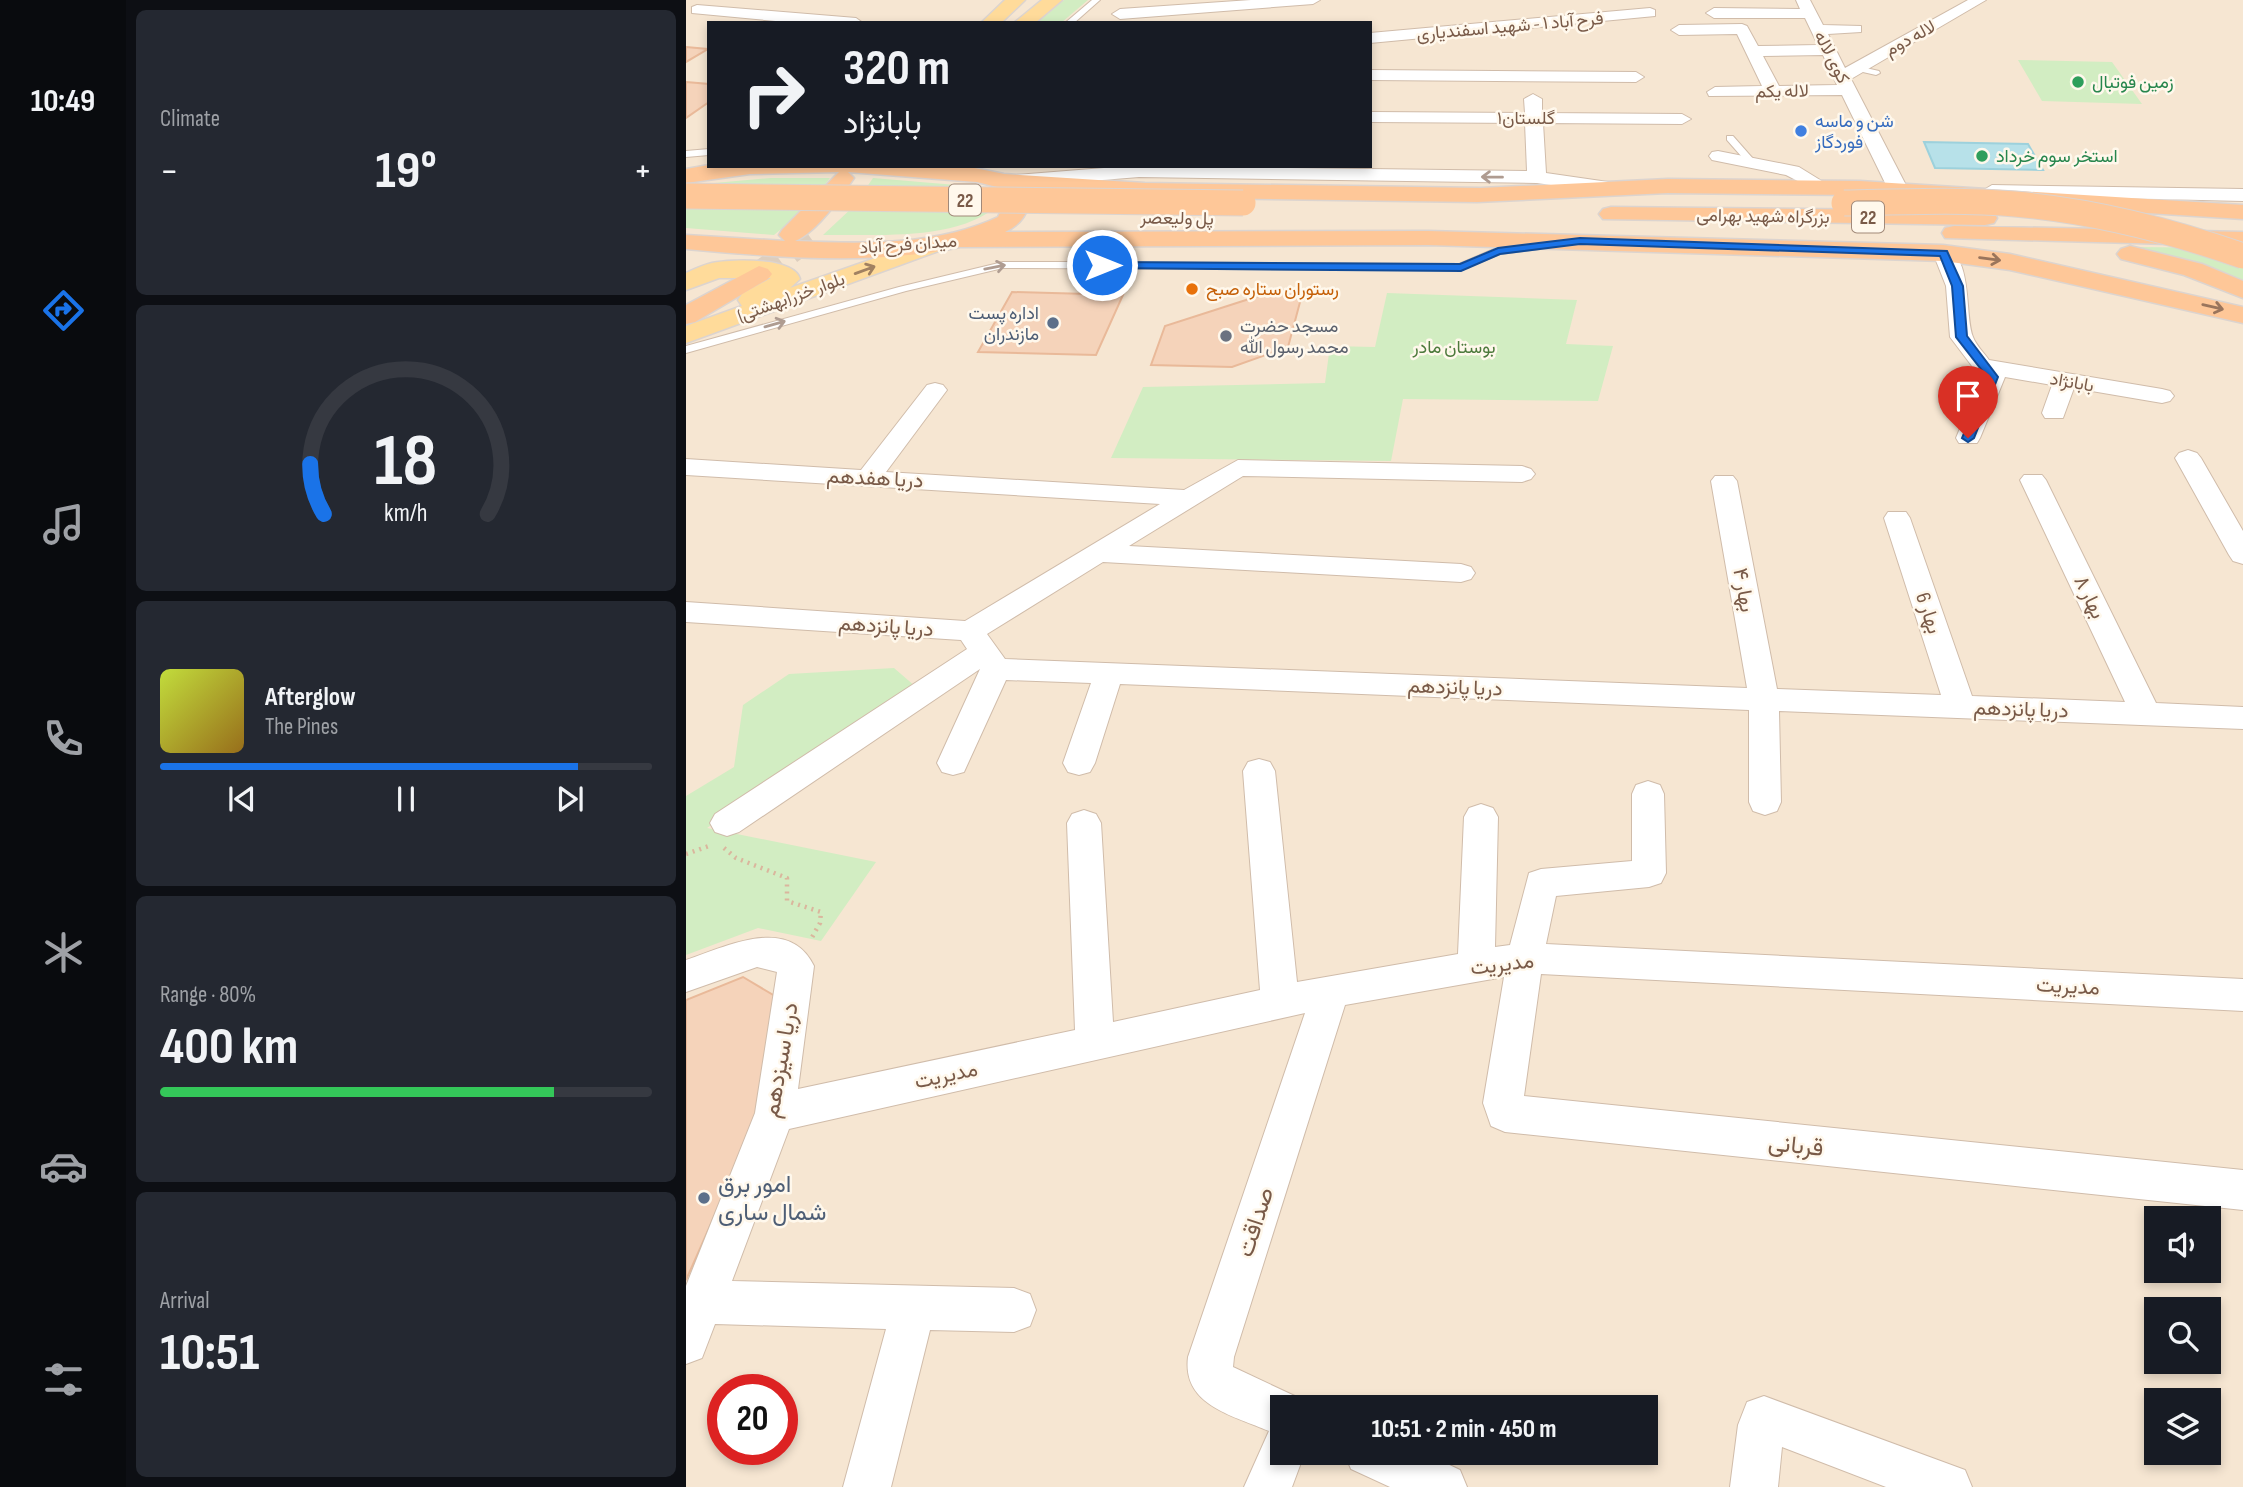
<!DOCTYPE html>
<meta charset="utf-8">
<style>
:root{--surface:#171b24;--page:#242831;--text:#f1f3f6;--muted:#9ea1a6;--line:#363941;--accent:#1a73e8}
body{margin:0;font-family:"Sofia Sans Condensed",Vazirmatn,sans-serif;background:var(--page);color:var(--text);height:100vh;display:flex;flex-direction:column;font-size:26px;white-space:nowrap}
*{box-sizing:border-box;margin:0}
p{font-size:23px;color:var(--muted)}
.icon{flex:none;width:38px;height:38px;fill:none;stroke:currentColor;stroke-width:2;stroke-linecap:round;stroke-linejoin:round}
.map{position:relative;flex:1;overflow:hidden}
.drawer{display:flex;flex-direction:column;gap:10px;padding:10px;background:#0d0f14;width:560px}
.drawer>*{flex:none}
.hud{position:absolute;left:21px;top:21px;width:665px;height:147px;border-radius:0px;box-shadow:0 4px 10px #0003;background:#171b24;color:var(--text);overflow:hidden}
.fabs{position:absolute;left:1458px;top:1206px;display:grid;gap:14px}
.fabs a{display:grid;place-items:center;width:77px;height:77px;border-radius:0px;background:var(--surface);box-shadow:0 4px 10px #0003;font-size:35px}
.speed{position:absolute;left:21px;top:1374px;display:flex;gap:14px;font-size:35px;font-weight:700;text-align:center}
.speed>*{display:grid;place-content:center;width:91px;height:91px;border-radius:50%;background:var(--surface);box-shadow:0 4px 10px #0003;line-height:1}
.speed .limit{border:10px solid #d22;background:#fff;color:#111}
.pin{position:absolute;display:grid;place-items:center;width:60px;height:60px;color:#fff;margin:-72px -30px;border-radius:50% 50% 50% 0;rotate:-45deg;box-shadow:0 0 7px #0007}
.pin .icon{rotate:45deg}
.me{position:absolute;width:77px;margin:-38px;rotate:90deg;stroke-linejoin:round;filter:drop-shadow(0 0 5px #0008)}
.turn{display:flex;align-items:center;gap:24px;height:147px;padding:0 21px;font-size:32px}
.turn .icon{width:91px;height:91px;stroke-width:2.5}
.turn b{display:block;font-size:49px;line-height:60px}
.big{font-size:52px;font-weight:700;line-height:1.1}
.drawer .card{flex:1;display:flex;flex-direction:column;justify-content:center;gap:10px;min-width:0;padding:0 24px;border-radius:10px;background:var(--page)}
.drawer .dial{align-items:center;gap:0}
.dial svg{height:182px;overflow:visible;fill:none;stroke:var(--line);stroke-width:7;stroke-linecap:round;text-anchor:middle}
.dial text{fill:var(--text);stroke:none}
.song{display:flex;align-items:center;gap:21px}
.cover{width:84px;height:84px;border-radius:10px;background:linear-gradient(135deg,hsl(70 70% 55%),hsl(40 70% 35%))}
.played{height:7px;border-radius:4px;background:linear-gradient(90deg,var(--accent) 85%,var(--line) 85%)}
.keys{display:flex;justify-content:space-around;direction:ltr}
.heat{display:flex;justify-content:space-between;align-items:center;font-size:38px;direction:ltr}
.charge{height:10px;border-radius:5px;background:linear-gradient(90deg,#34c759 80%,var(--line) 0)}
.trip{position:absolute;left:584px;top:1395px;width:388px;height:70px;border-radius:0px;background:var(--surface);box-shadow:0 4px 10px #0003;font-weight:700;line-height:70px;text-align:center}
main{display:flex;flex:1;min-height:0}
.tabs{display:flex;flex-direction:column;width:126px;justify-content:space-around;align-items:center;background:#090b0e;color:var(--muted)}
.tabs .icon{width:49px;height:49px}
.tabs .active{color:var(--accent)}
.tabs b{font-size:32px;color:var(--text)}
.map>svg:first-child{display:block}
.residential{fill:#f6e6d2;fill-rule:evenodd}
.green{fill:#d2edc2}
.water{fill:#b7e1e9;stroke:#9dd1dc;stroke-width:2}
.building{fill:#f5d3ba;stroke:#e9b999;stroke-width:2}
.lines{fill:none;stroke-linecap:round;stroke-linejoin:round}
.trunk-tunnel{stroke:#ddcebe;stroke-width:25;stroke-dasharray:25 13;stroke-linecap:butt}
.service-casing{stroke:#d0bcaa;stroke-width:2}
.minor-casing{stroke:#d0bcaa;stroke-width:2}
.primary-casing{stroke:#dcd4cf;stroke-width:3}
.trunk-casing{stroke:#dcd4cf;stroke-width:3}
.path{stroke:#dab69d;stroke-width:4.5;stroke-dasharray:2 5;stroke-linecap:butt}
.service{fill:#fff;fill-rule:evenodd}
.minor{fill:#fff;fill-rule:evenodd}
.primary{fill:#ffdb9a;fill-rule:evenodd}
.trunk{fill:#fec798;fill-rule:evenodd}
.trunk-bridge-casing{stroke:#dcd4cf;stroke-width:27;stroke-linecap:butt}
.trunk-bridge{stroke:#fec798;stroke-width:25}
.oneway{stroke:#af9c91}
.oneway2{stroke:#9a755c}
.oneway3{stroke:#a18161}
.route{fill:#1a73e8;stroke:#114b97;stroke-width:2}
.leisure-dot{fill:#2e9e5b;stroke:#fff8ec;stroke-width:2.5}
.shop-dot{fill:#3f7fe0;stroke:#fff8ec;stroke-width:2.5}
.food-dot{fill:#e8710a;stroke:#fff8ec;stroke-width:2.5}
.service-dot{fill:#5c6f8a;stroke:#fff8ec;stroke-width:2.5}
.worship-dot{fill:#6b7280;stroke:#fff8ec;stroke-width:2.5}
.labels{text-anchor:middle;stroke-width:5;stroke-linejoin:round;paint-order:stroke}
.far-street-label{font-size:18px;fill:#795a48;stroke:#fff8ec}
.far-leisure-label{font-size:18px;fill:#27864d;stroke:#fff8ec;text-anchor:start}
.far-shop-label{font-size:18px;fill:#366cbe;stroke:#fff8ec;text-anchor:start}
.far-food-label{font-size:18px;fill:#c56008;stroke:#fff8ec;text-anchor:start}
.far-service-label{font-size:18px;fill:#4e5e75;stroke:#fff8ec;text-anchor:end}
.far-worship-label{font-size:18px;fill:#5b616d;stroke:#fff8ec;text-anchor:start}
.far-park-label{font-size:18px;fill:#4d7a3c;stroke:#fff8ec}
.shield{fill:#fff8ec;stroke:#a18979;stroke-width:2}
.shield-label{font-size:19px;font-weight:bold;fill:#795a48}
.street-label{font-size:21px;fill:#795a48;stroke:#fff8ec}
.near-street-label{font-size:24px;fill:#795a48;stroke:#fff8ec}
.near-service-label{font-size:24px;fill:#4e5e75;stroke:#fff8ec;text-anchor:start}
</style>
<main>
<nav class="tabs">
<b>10:49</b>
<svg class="icon active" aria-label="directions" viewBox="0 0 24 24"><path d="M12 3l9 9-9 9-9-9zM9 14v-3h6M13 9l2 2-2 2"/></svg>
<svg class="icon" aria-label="music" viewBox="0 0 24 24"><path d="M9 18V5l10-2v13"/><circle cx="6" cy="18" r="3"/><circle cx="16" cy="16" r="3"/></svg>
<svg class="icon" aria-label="phone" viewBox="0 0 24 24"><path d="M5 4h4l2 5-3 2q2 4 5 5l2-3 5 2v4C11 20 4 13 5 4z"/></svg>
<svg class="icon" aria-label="climate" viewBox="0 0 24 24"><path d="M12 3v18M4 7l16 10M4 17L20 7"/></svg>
<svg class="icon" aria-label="car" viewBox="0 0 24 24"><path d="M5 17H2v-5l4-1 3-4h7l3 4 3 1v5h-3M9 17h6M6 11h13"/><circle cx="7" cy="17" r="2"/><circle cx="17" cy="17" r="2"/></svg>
<svg class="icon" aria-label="filters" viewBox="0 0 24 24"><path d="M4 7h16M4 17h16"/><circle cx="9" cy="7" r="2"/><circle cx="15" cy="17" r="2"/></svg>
</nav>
<section class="drawer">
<div class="card"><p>Climate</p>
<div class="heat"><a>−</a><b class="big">19°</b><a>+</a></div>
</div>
<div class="card dial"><svg viewBox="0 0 100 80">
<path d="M14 69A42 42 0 1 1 86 69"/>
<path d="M14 69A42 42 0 0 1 8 47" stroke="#1a73e8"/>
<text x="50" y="56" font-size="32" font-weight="700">18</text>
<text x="50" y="72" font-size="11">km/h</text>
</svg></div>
<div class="card">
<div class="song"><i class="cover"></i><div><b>Afterglow</b><p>The Pines</p></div></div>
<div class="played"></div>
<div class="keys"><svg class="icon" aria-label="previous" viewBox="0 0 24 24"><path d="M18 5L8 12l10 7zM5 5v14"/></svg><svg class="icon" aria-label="pause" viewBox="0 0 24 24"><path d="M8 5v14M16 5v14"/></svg><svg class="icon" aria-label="next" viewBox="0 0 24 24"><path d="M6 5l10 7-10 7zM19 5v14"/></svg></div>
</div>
<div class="card"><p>Range · 80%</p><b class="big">400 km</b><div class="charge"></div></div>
<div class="card"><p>Arrival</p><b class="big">10:51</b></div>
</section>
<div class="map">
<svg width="1557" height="1487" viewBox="0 0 1557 1487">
<rect width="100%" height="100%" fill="#fef4e5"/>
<path class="residential" d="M0 0H1557V1487H0ZM23 23H684V166H23ZM1470 1218H1522V1270H1470ZM1470 1309H1522V1362H1470ZM37 1390H96V1449H37ZM1470 1400H1522V1452H1470ZM597 1407H961V1452H597Z"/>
<path class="green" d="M378 0H402L375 23H351Z
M1332 60 1426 62 1456 104 1356 101Z
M85 178H144L123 206 88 235 0 228V189L28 183Z
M187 178 282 186 310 193 315 203C273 242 192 234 137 235L168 206Z
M1443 247 1557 248V281L1509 261Z
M701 293 891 300 880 344 927 346 912 401 717 399 705 461 425 458 457 387 639 383 644 346 689 347Z
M208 668 230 687 21 828 190 862 135 941 72 928 0 955V796L48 767 57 705 103 674Z"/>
<path class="water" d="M1238 142 1342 144 1357 170 1249 168Z"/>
<path class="building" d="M0 47 22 49 0 62Z
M0 82 23 84V102L0 118Z
M591 290 617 291 602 347 546 367 465 365 479 326Z
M326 292 437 295 410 355 292 352Z
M57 977 94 999 73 1116 0 1280V1000Z"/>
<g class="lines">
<path class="trunk-tunnel" d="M73 274 127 235"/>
<g class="service-casing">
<path id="service" d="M406 0H414L388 23H379Z
M1171 66 1193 71 1194 73 1190 75 1168 70Z
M1041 136H1047L1069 161V165H1063L1041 140Z
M23 149V155L0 157V151Z
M386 238H394L419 262 773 264 808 249 854 243 859 246 854 249 814 254 775 270 317 268 220 291 0 353V346L213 287 317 262H407L386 242Z"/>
</g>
<g class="minor-casing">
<path id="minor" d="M565 0H634L627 4 434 19 426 14 434 9Z
M1110 0H1124L1137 25 1175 26V32L1142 34 1159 68 1282 0H1300L1165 79 1222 189 1219 193H1205L1202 189 1156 95 1023 96 1021 92 1029 87 1076 86 1051 34 993 35 985 30 993 25 1056 24 1061 26 1072 46 1132 45 1119 18H1028L1020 13 1028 8 1114 9ZM1137 55 1151 85 1093 86 1077 56Z
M11 5 170 18 177 23H111L6 13V7Z
M964 8 969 10V16L684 43V33Z
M684 70 950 72 958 77 950 82 684 80Z
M847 94 856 99V113L996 114 1005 119 996 124 857 123 860 173 929 183 931 187 929 191 922 193 851 183 453 177 330 187 321 181 330 175 443 166 841 171 839 123 684 122V112L839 113 838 99Z
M1032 151 1113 167 1147 188 1137 194 1100 175 1026 160 1023 156 1026 152Z
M1306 185 1557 189V201L1299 195 1296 191Z
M1257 247C1288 255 1278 316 1287 337 1290 345 1298 353 1303 360L1476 389 1484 391 1488 396 1484 401 1476 403 1388 388 1377 418H1359L1356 413 1366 385 1319 377 1294 438 1291 443H1273L1270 438 1295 378 1264 337 1260 286 1247 253Z
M249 383 257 385 261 390 200 472 498 490 552 460 836 466 845 469 849 474 845 479 836 482 557 476 443 546 775 564 785 567 789 573 785 579 775 582 417 562 301 634 319 659 1061 688 1025 481 1029 476H1047L1051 481 1091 689 1255 695 1198 518 1202 512H1220L1224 518 1286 696 1439 702 1334 480 1338 475H1356L1360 480 1470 703 1557 707V729L1093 711 1095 802 1091 811 1079 815 1067 811 1063 802V710L434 684 409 763 404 772 393 775 382 772 377 763 405 683 320 680 278 772 267 775 256 772 251 763 294 669 53 832 41 836 29 832 24 823 29 814 281 649 275 640 0 622V602L279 621 474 504 0 475V459L175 470 241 385Z
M1502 450 1511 453 1515 458 1557 531V564L1547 561 1543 555 1489 458 1493 453Z
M573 759 584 762 589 771 611 982 772 954 778 817 783 808 795 804 807 808 812 817 809 947 824 945 843 873 855 869 946 861V794L950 785 962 781 974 785 978 794 980 873 975 883 963 887 870 896 860 944 1557 979V1011L855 974 838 1096 1557 1170V1210L819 1132 805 1126 797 1103 818 977 659 1005 548 1357 547 1367 613 1398 617 1407H597V1452H619L606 1487H558L583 1431C546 1415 496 1405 502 1357L619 1013 103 1129 46 1281 328 1288 344 1294 350 1310 344 1326 328 1332 244 1330 205 1487H157L200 1329 29 1324 16 1358 0 1364V1286L69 1113 91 972 71 967 0 992V960C40 947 103 914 128 966L112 1089 389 1030 381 823 386 814 398 810 410 814 415 823 427 1022 574 990 557 771 562 762Z
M1078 1396 1279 1470 1286 1487H1200L1096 1447 1092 1487H1044L1052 1425 1061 1402Z
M658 1452H736L774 1470 781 1487H704L665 1469Z"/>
</g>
<g class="primary-casing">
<path id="primary" d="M319 0H339L315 23H295Z
M356 0H376L349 23H328Z
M249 237 258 239 261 244 258 249 0 343V326L56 306 52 300 56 294 85 278H33L0 290V273C9 269 17 265 26 263 46 259 108 257 114 279L104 288Z"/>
</g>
<g class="trunk-casing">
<path id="trunk" d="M23 165 279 166 318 174 459 183 795 188 982 179 1174 181 1557 205V219L1174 195 982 193 791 202 459 197 343 189 346 194C342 213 336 224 319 232L742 231 1257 245 1324 254 1557 307V323L1324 270 1257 261 742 245 274 247C186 266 89 257 0 249V235L99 241 93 235 96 230 153 172 64 174 0 183V169ZM162 172 291 182 311 187 322 196 312 217C251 246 176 244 109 241 130 233 156 196 168 178Z
M925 207 1299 211 1308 213 1311 218 1308 223 1299 225 917 219 913 214 917 209Z
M1268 226 1557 232V246L1259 238 1256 233 1259 228Z
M1444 246 1516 264 1557 281V298L1498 275 1435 259 1431 254 1435 249Z
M73 266 82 269 86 274 82 279 9 322 0 324V305Z"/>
</g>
<path class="path" d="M38 848 50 858 101 878V901L135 912 134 923 125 939
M0 854 26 845"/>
<use href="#service" class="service"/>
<use href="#minor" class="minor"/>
<use href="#primary" class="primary"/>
<use href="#trunk" class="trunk"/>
<g class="trunk-bridge-casing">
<path id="trunk-bridge" d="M0 196 557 203
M1158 203C1215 202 1272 199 1329 204 1407 211 1483 230 1557 256"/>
</g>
<use href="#trunk-bridge" class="trunk-bridge"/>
</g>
<defs><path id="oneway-shaft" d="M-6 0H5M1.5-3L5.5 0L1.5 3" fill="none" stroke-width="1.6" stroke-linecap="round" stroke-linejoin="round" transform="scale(1.75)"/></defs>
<g class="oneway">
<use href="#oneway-shaft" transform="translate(806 177) rotate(-179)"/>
<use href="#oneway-shaft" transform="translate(309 267) rotate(-11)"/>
<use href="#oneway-shaft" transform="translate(89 324) rotate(-16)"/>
</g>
<g class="oneway2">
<use href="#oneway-shaft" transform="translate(1304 259) rotate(8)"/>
<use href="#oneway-shaft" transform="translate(1527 307) rotate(13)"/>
</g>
<use class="oneway3" href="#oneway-shaft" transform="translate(179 270) rotate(-20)"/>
<path class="route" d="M894 238 1261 251 1277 286 1281 336 1312 377 1288 438 1282 442 1276 438 1301 377 1270 337 1266 286 1254 256 894 244 814 254 775 271 416 268 411 265 416 262 774 264 812 248Z"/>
<g class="leisure-dot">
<circle cx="1392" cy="82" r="7"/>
<circle cx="1296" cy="156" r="7"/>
</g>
<circle class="shop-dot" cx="1115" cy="131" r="7"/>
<circle class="food-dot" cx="506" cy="289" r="7"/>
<g class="service-dot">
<circle cx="367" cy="323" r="7"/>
<circle cx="18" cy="1198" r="7"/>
</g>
<circle class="worship-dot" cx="540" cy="336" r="7"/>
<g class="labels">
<g class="far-street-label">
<text transform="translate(824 26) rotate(-5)" y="6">فرح آباد ۱ - شهید اسفندیاری</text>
<text transform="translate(1224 38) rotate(-29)" y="6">لاله دوم</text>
<text transform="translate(1146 57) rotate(63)" y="6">کوی لاله</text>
<text transform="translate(1096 91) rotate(-1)" y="6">لاله یکم</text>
<text x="840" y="124">گلستان۱</text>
<text transform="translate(1077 216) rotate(1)" y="6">بزرگراه شهید بهرامی</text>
<text transform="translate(491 218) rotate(1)" y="6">پل ولیعصر</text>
<text transform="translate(222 244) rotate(-4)" y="6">میدان فرح آباد</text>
<text transform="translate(105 297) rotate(-20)" y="6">بلوار خزر(بهشتی)</text>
<text transform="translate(1386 382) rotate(10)" y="6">بابانژاد</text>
</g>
<g class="far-leisure-label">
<text x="1406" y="88">زمین فوتبال</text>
<text x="1310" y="162">استخر سوم خرداد</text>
</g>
<g class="far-shop-label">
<text x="1129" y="127">شن و ماسه<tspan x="1129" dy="21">فوردگاز</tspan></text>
</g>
<g class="far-food-label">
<text x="520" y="295">رستوران ستاره صبح</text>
</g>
<g class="far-service-label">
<text x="353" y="319">اداره پست<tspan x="353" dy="21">مازندران</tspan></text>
</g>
<g class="far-worship-label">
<text x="554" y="332">مسجد حضرت<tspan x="554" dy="21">محمد رسول الله</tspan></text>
</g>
<g class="far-park-label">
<text x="768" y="353">بوستان مادر</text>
</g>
<g class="shield">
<rect x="263" y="184.5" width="32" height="31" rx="5"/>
<rect x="1166" y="201.5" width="32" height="31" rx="5"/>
</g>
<g class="shield-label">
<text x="279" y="207">22</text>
<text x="1182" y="224">22</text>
</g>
<g class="street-label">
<text transform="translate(189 478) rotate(3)" y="7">دریا هفدهم</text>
<text transform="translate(1058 590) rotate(80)" y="7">بهار ۴</text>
<text transform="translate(1404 597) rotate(64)" y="7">بهار ۸</text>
<text transform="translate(1243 613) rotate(72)" y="7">بهار 6</text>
<text transform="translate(200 626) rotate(4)" y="7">دریا پانزدهم</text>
<text transform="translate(769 687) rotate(2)" y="7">دریا پانزدهم</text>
<text transform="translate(1335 709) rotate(2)" y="7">دریا پانزدهم</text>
<text transform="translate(816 964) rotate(-7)" y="7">مدیریت</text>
<text transform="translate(1382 986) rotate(3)" y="7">مدیریت</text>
<text transform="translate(260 1075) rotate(-12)" y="7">مدیریت</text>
</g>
<g class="near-street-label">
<text transform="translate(94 1060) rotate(-80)" y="8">دریا سیزدهم</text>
<text transform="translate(1110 1145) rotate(6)" y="8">قربانی</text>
<text transform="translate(569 1222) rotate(-72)" y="8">صداقت</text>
</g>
<g class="near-service-label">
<text x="32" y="1192">امور برق<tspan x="32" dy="28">شمال ساری</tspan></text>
</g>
</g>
</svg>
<div class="fabs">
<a><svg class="icon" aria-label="sound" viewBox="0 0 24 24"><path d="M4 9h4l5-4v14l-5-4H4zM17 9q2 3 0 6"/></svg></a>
<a><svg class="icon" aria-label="search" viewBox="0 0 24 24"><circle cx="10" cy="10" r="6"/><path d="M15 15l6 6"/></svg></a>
<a><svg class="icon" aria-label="layers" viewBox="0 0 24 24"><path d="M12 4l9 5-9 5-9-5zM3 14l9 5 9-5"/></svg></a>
</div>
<div class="speed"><div class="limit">20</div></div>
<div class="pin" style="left:1282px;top:438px;background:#d93025"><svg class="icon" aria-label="arrive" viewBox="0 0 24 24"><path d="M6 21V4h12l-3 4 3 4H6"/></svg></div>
<svg class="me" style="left:416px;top:265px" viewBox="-20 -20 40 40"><circle r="17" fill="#1a73e8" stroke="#fff" stroke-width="3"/><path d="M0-11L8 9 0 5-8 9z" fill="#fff"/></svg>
<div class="trip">10:51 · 2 min · 450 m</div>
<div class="hud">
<div class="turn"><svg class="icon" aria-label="right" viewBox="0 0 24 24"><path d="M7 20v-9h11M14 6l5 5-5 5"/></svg><div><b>320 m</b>بابانژاد</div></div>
</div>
</div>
</main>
